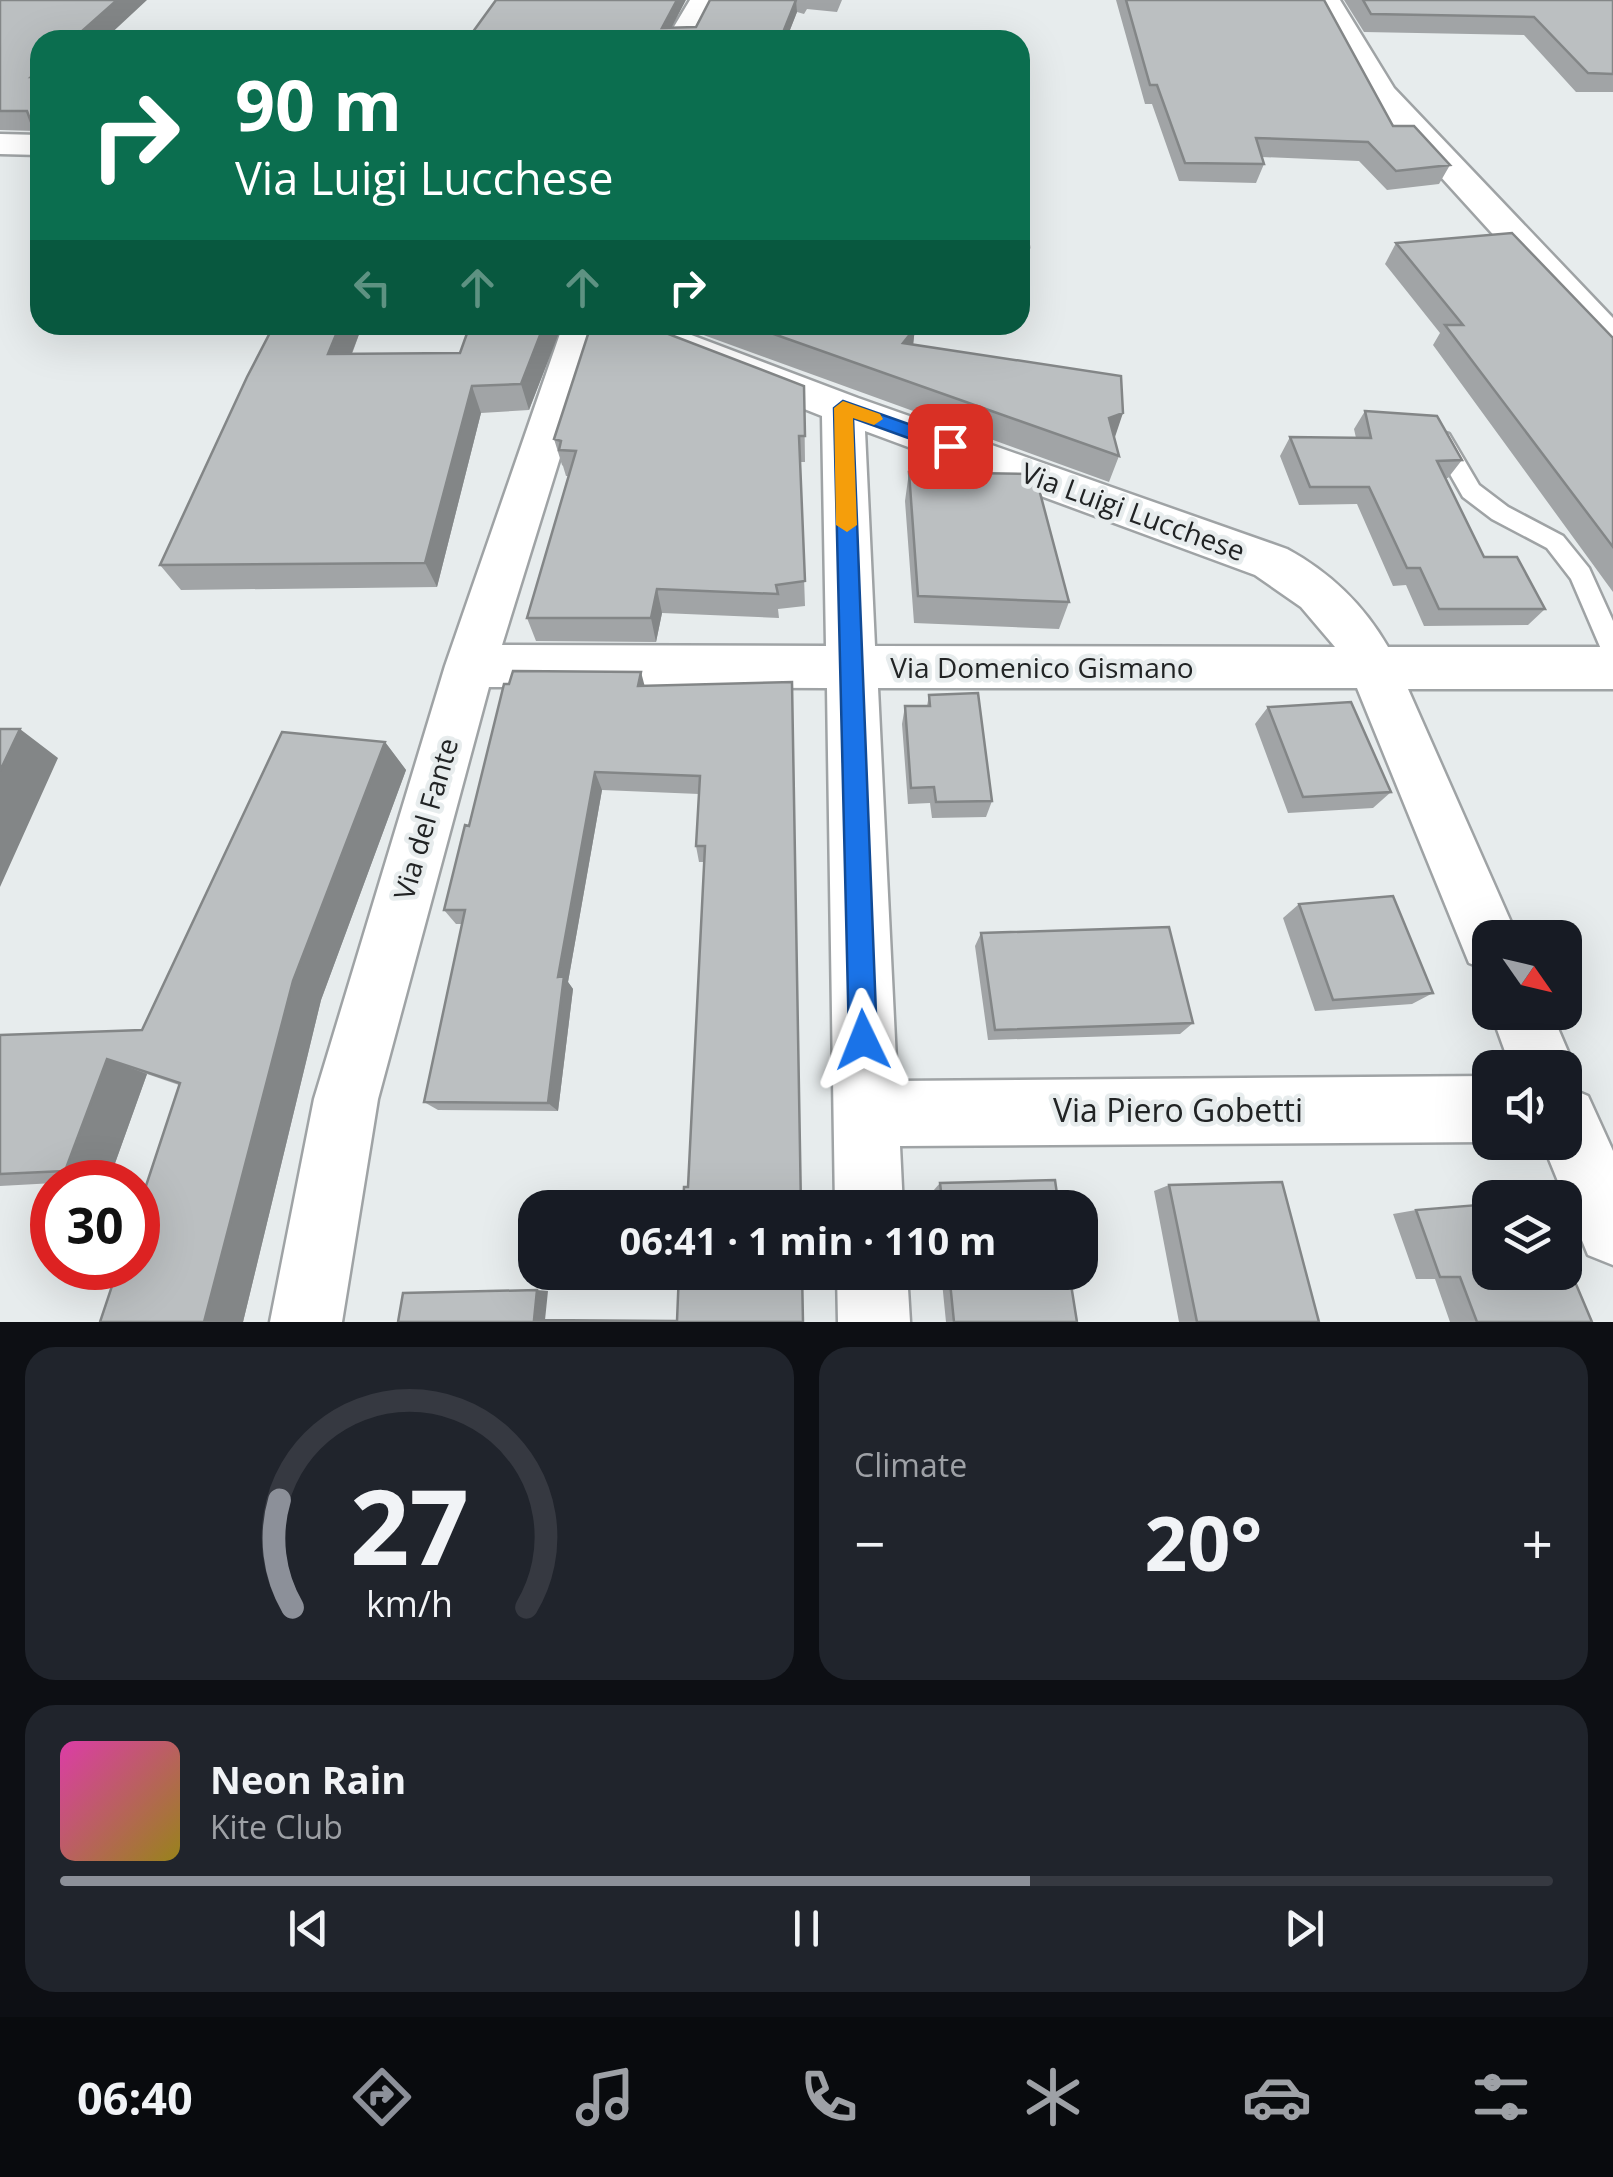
<!DOCTYPE html>
<meta charset="utf-8">
<style>
:root{--surface:#171b24;--page:#20242c;--text:#f1f3f6;--muted:#9ea1a6;--line:#363941;--accent:#8c9099}
body{margin:0;font-family:"Open Sans",sans-serif;background:var(--page);color:var(--text);height:100vh;display:flex;flex-direction:column;font-size:38px;white-space:nowrap}
*{box-sizing:border-box;margin:0}
p{font-size:32px;color:var(--muted)}
.icon{flex:none;width:55px;height:55px;fill:none;stroke:currentColor;stroke-width:2;stroke-linecap:round;stroke-linejoin:round}
.map{position:relative;height:1322px;overflow:hidden}
.sheet{display:flex;flex-direction:column;gap:25px;padding:25px;background:#0d0f14;flex:1}
.sheet>*{flex:none}
.banner{position:absolute;left:30px;top:30px;width:1000px;height:305px;border-radius:30px;box-shadow:0 10px 40px #0002;background:#0b6e4f;color:#fff;overflow:hidden}
.needle{width:65px;rotate:124deg}
.tools{position:absolute;left:1472px;top:920px;display:grid;gap:20px}
.tools a{display:grid;place-items:center;width:110px;height:110px;border-radius:20px;background:var(--surface);box-shadow:0 10px 40px #0002;font-size:50px}
.speed{position:absolute;left:30px;top:1160px;display:flex;gap:20px;font-size:50px;font-weight:700;text-align:center}
.speed>*{display:grid;place-content:center;width:130px;height:130px;border-radius:50%;background:var(--surface);box-shadow:0 10px 40px #0002;line-height:1}
.speed .limit{border:15px solid #d22;background:#fff;color:#111}
.pin{position:absolute;display:grid;place-items:center;width:85px;height:85px;color:#fff;margin:-42px;border-radius:20px;box-shadow:0 5px 15px #0006}
.me{position:absolute;width:110px;margin:-55px;rotate:358deg;stroke-linejoin:round;filter:drop-shadow(0 0 8px #0008)}
.turn{display:flex;align-items:center;gap:35px;height:210px;padding:0 40px;font-size:45px}
.turn .icon{width:130px;height:130px;stroke-width:2.5}
.turn b{display:block;font-size:70px;line-height:85px}
.lanes{display:flex;align-items:center;height:95px;padding:0 40px;background:#0003;justify-content:center;gap:50px;direction:ltr}
.lanes .off{opacity:.35}
.big{font-size:75px;font-weight:700;line-height:1.1}
.sheet .tile{flex:1;display:flex;flex-direction:column;justify-content:center;gap:15px;min-width:0;padding:0 35px;border-radius:30px;background:var(--page)}
.sheet .dial{align-items:center;gap:0}
.dial svg{height:260px;overflow:visible;fill:none;stroke:var(--line);stroke-width:7;stroke-linecap:round;text-anchor:middle}
.dial text{fill:var(--text);stroke:none}
.song{display:flex;align-items:center;gap:30px}
.cover{width:120px;height:120px;border-radius:15px;background:linear-gradient(135deg,hsl(320 70% 55%),hsl(50 70% 35%))}
.played{height:10px;border-radius:5px;background:linear-gradient(90deg,var(--accent) 65%,var(--line) 65%)}
.keys{display:flex;justify-content:space-around;direction:ltr}
.heat{display:flex;justify-content:space-between;align-items:center;font-size:55px;direction:ltr}
.sheet .tiles{flex:1;display:grid;gap:25px;grid-template-columns:1fr 1fr}
.tile:last-child{grid-column:span 2}
.trip{position:absolute;left:518px;top:1190px;width:580px;height:100px;border-radius:30px;background:var(--surface);box-shadow:0 10px 40px #0002;font-weight:700;line-height:100px;text-align:center}
.tabs{display:flex;height:160px;justify-content:space-around;align-items:center;background:#090b0e;color:var(--muted)}
.tabs .icon{width:70px;height:70px}
.tabs .current{color:var(--accent)}
.tabs b{font-size:45px;color:var(--text)}
.map>svg:first-child{display:block}
.lines{fill:none;stroke-linecap:round;stroke-linejoin:round}
.lane-casing{stroke:#9fa3a5;stroke-width:5}
.street-casing{stroke:#9fa3a5;stroke-width:5}
.lane{fill:#fff;fill-rule:evenodd}
.street{fill:#fff;fill-rule:evenodd}
.wall{fill:#a1a4a6}
.shaded-wall{fill:#838687}
.building{fill:#bbbfc1;stroke:#838687;stroke-width:2.5}
.route{fill:#1a73e8;stroke:#114b97;stroke-width:2.5}
.slow{fill:#f59e0b}
.labels{text-anchor:middle;stroke-width:9;stroke-linejoin:round;paint-order:stroke}
.street-label{font-size:28px;fill:#212324;stroke:#e7eced}
.near-street-label{font-size:32px;fill:#212324;stroke:#e7eced}
</style>
<div class="map">
<svg width="1613" height="1322" viewBox="0 0 1613 1322">
<rect width="100%" height="100%" fill="#e7eced"/>
<g class="lines">
<g class="lane-casing">
<path id="lane" d="M1441 432 1449 434 1479 485 1508 507 1563 536 1589 568 1613 621V659L1604 656 1571 579 1547 548 1492 519 1463 497 1430 439Z"/>
</g>
<g class="street-casing">
<path id="street" d="M690 0H718L694 40H666Z
M1312 0H1340L1394 88 1613 318V355L1599 351 1371 100Z
M0 134 40 135V155L0 154Z
M563 325H601L502 645 826 646 822 416 614 334 609 325H665L858 398 1287 549C1331 573 1363 604 1388 647H1613V689H1408L1518 938H1490V971L1469 963 1357 688H878L897 1081 1490 1076V1142L900 1146 903 1208H835L827 688 489 687 378 1099 342 1322H270L314 1099 445 666ZM865 431 1255 575 1301 607 1335 647 875 646Z
M1490 1010 1551 1012 1575 1068 1567 1087 1588 1096 1613 1151V1265L1588 1255 1542 1142H1565V1068H1511Z
M837 1272H907L910 1322H838Z"/>
</g>
<use href="#lane" class="lane"/>
<use href="#street" class="street"/>
</g>
<path class="wall" d="M0 0 40 40V136L37 131 0 130Z
M710 0H842L837 12 807 9 804 14 797 12 786 40H467L696 27Z
M1116 0H1324L1393 126 1450 165 1439 184 1387 190 1359 161 1262 157 1264 164 1256 183 1179 181 1152 104H1145Z
M1344 0H1613V92H1576L1524 35 1364 32Z
M1020 192 1029 247 1025 267H1020Z
M1396 243 1613 338V592L1433 345 1440 333 1385 264Z
M470 325H562L529 410 481 413 437 587 181 590 160 565 361 329 352 354 460 353Z
M676 325H908L915 328 913 345 1114 439 1119 456 1109 482Z
M804 386 805 462H800L805 606 778 609 779 618 662 613 656 642 536 641 527 618 568 476H566L563 466 562 465 554 439Z
M1365 411 1462 460 1448 478H1446L1484 557 1545 609 1528 625 1424 626 1406 585 1393 586 1357 504 1299 505 1280 456 1290 437 1356 438 1354 429Z
M909 472 1069 602 1059 629 914 623 905 501Z
M792 682 688 1187 704 862H699L696 846 699 794 602 790 568 982 573 989 558 1111 438 1110 424 1102 462 924H456L444 910 469 826 645 686Z
M929 695 992 801 986 817 932 818 930 803 908 804 902 724 905 706H927Z
M1268 707 1391 792 1373 808 1288 813 1255 724Z
M385 742 406 770 321 1000 243 1322H100L179 1085 147 1074 109 1180 0 1186V1035L142 1030Z
M1299 904 1433 993 1412 1004 1315 1011 1283 918Z
M981 933 1193 1023 1180 1034 988 1040 975 946Z
M940 1183 1059 1208H935L933 1191Z
M1169 1185 1319 1322H1179L1154 1191Z
M1416 1210 1555 1278 1592 1322H1450L1435 1279H1416L1393 1214Z
M941 1272H1069L1077 1322H946Z"/>
<path class="shaded-wall" d="M117 0H147L104 40H72Z
M677 0H686L665 40 662 28Z
M796 0 797 12 786 40H780Z
M340 325H359L361 329 341 381 328 354Z
M544 325H562L529 410 521 384Z
M915 328 912 354 903 343Z
M472 386 481 413 437 587 425 563Z
M1123 413 1114 440 1109 418Z
M657 589 662 613 656 642 651 618Z
M641 672 646 691 638 686Z
M20 729 58 758 0 887V771Z
M385 742 406 770 321 1000 243 1322H204L293 981Z
M595 772 602 790 568 982 573 989 558 1111 548 1103 558 977Z
M107 1059 147 1074 109 1180 65 1171Z
M537 1290 548 1291 545 1320H534Z"/>
<path class="building" d="M0 0H117L72 40H40V69L31 77H40V122H31L27 111H0Z
M496 0H677L662 28 696 27 710 0H796L780 40H467Z
M1126 0H1324L1393 126H1414L1450 165 1396 171 1368 142 1256 138 1264 164 1185 163 1157 85H1150Z
M1363 0H1613V74L1588 73 1534 17 1371 14Z
M1020 192H1024L1029 247 1020 246Z
M1512 233 1613 338V547L1445 325H1463L1396 243Z
M274 325H340L328 354 460 353 470 325H544L521 384 472 386 425 563 160 565 247 377Z
M591 325H645L804 386 805 436H799L805 581 776 585 778 594 657 589 651 618H527L576 451 559 450 561 441 554 439Z
M748 325H908L915 328 903 343 1121 376 1123 413 1109 418 1119 456Z
M1365 411 1437 416 1462 460 1437 461 1484 557H1517L1545 609H1439L1420 568H1407L1369 487H1310L1290 437 1371 438Z
M909 472 1035 474 1069 602 918 596Z
M513 671 641 672 638 686 792 682 801 1208H683L684 1187H688L705 846H696L700 776 595 772 558 977 564 976 548 1103 424 1102 465 910H444L465 825 469 826 504 684H509Z
M978 693 992 801 936 802 934 787 911 788 905 706H930L929 695Z
M1351 702 1391 792 1303 797 1268 707Z
M0 729H20L0 771Z
M282 732 385 742 293 981 204 1322H100L118 1268H138V1210L180 1083 107 1059 65 1171 0 1174V1035L142 1030Z
M1393 896 1433 993 1333 1000 1299 904Z
M1169 927 1193 1023 995 1030 981 933Z
M1055 1180 1059 1208H943L940 1183Z
M1282 1182 1319 1322H1197L1169 1185Z
M1490 1204V1272H1552L1555 1278 1573 1277 1592 1322H1477L1460 1277H1440L1416 1210Z
M679 1272H802L803 1322H398L403 1293 537 1290 534 1320 677 1321Z
M949 1272H1069L1077 1322H954Z"/>
<path class="route" d="M843 401 957 441 960 446 950 453 853 418 877 1040 873 1050 863 1054 853 1050 849 1040 834 408Z"/>
<path class="slow" d="M843 401 880 414 883 419 874 425 853 418 857 525 847 532 836 525 834 408Z"/>
<g class="labels">
<g class="street-label">
<text transform="translate(1133 512) rotate(20)" y="10">Via Luigi Lucchese</text>
<text x="1042" y="678">Via Domenico Gismano</text>
<text transform="translate(426 819) rotate(-74)" y="10">Via del Fante</text>
</g>
<g class="near-street-label">
<text x="1178" y="1122">Via Piero Gobetti</text>
</g>
</g>
</svg>
<div class="tools">
<a><svg class="needle" viewBox="-14 -14 28 28"><path d="M0-13l5 13h-10z" fill="#e53935"/><path d="M0 13l5-13h-10z" fill="#9ea1a6"/></svg></a>
<a><svg class="icon" aria-label="sound" viewBox="0 0 24 24"><path d="M4 9h4l5-4v14l-5-4H4zM17 9q2 3 0 6"/></svg></a>
<a><svg class="icon" aria-label="layers" viewBox="0 0 24 24"><path d="M12 4l9 5-9 5-9-5zM3 14l9 5 9-5"/></svg></a>
</div>
<div class="speed"><div class="limit">30</div></div>
<div class="pin" style="left:950px;top:446px;background:#d93025"><svg class="icon" aria-label="arrive" viewBox="0 0 24 24"><path d="M6 21V4h12l-3 4 3 4H6"/></svg></div>
<svg class="me" style="left:863px;top:1040px" viewBox="-20 -20 40 40"><path d="M0-17L14 15 0 8-14 15z" fill="#1a73e8" stroke="#fff" stroke-width="4"/></svg>
<div class="trip">06:41 · 1 min · 110 m</div>
<div class="banner">
<div class="turn"><svg class="icon" aria-label="right" viewBox="0 0 24 24"><path d="M7 20v-9h11M14 6l5 5-5 5"/></svg><div><b>90 m</b>Via Luigi Lucchese</div></div>
<div class="lanes"><svg class="icon off" aria-label="left" viewBox="0 0 24 24"><path d="M17 20v-9H6M10 6l-5 5 5 5"/></svg><svg class="icon off" aria-label="ahead" viewBox="0 0 24 24"><path d="M12 20V5M6 11l6-6 6 6"/></svg><svg class="icon off" aria-label="ahead" viewBox="0 0 24 24"><path d="M12 20V5M6 11l6-6 6 6"/></svg><svg class="icon" aria-label="right" viewBox="0 0 24 24"><path d="M7 20v-9h11M14 6l5 5-5 5"/></svg></div>
</div>
</div>
<section class="sheet">
<div class="tiles">
<div class="tile dial"><svg viewBox="0 0 100 80">
<path d="M14 69A42 42 0 1 1 86 69"/>
<path d="M14 69A42 42 0 0 1 10 36" stroke="#8c9099"/>
<text x="50" y="56" font-size="32" font-weight="700">27</text>
<text x="50" y="72" font-size="11">km/h</text>
</svg></div>
<div class="tile"><p>Climate</p>
<div class="heat"><a>−</a><b class="big">20°</b><a>+</a></div>
</div>
<div class="tile">
<div class="song"><i class="cover"></i><div><b>Neon Rain</b><p>Kite Club</p></div></div>
<div class="played"></div>
<div class="keys"><svg class="icon" aria-label="previous" viewBox="0 0 24 24"><path d="M18 5L8 12l10 7zM5 5v14"/></svg><svg class="icon" aria-label="pause" viewBox="0 0 24 24"><path d="M8 5v14M16 5v14"/></svg><svg class="icon" aria-label="next" viewBox="0 0 24 24"><path d="M6 5l10 7-10 7zM19 5v14"/></svg></div>
</div>
</div>
</section>
<nav class="tabs">
<b>06:40</b>
<svg class="icon current" aria-label="directions" viewBox="0 0 24 24"><path d="M12 3l9 9-9 9-9-9zM9 14v-3h6M13 9l2 2-2 2"/></svg>
<svg class="icon" aria-label="music" viewBox="0 0 24 24"><path d="M9 18V5l10-2v13"/><circle cx="6" cy="18" r="3"/><circle cx="16" cy="16" r="3"/></svg>
<svg class="icon" aria-label="phone" viewBox="0 0 24 24"><path d="M5 4h4l2 5-3 2q2 4 5 5l2-3 5 2v4C11 20 4 13 5 4z"/></svg>
<svg class="icon" aria-label="climate" viewBox="0 0 24 24"><path d="M12 3v18M4 7l16 10M4 17L20 7"/></svg>
<svg class="icon" aria-label="car" viewBox="0 0 24 24"><path d="M5 17H2v-5l4-1 3-4h7l3 4 3 1v5h-3M9 17h6M6 11h13"/><circle cx="7" cy="17" r="2"/><circle cx="17" cy="17" r="2"/></svg>
<svg class="icon" aria-label="filters" viewBox="0 0 24 24"><path d="M4 7h16M4 17h16"/><circle cx="9" cy="7" r="2"/><circle cx="15" cy="17" r="2"/></svg>
</nav>
